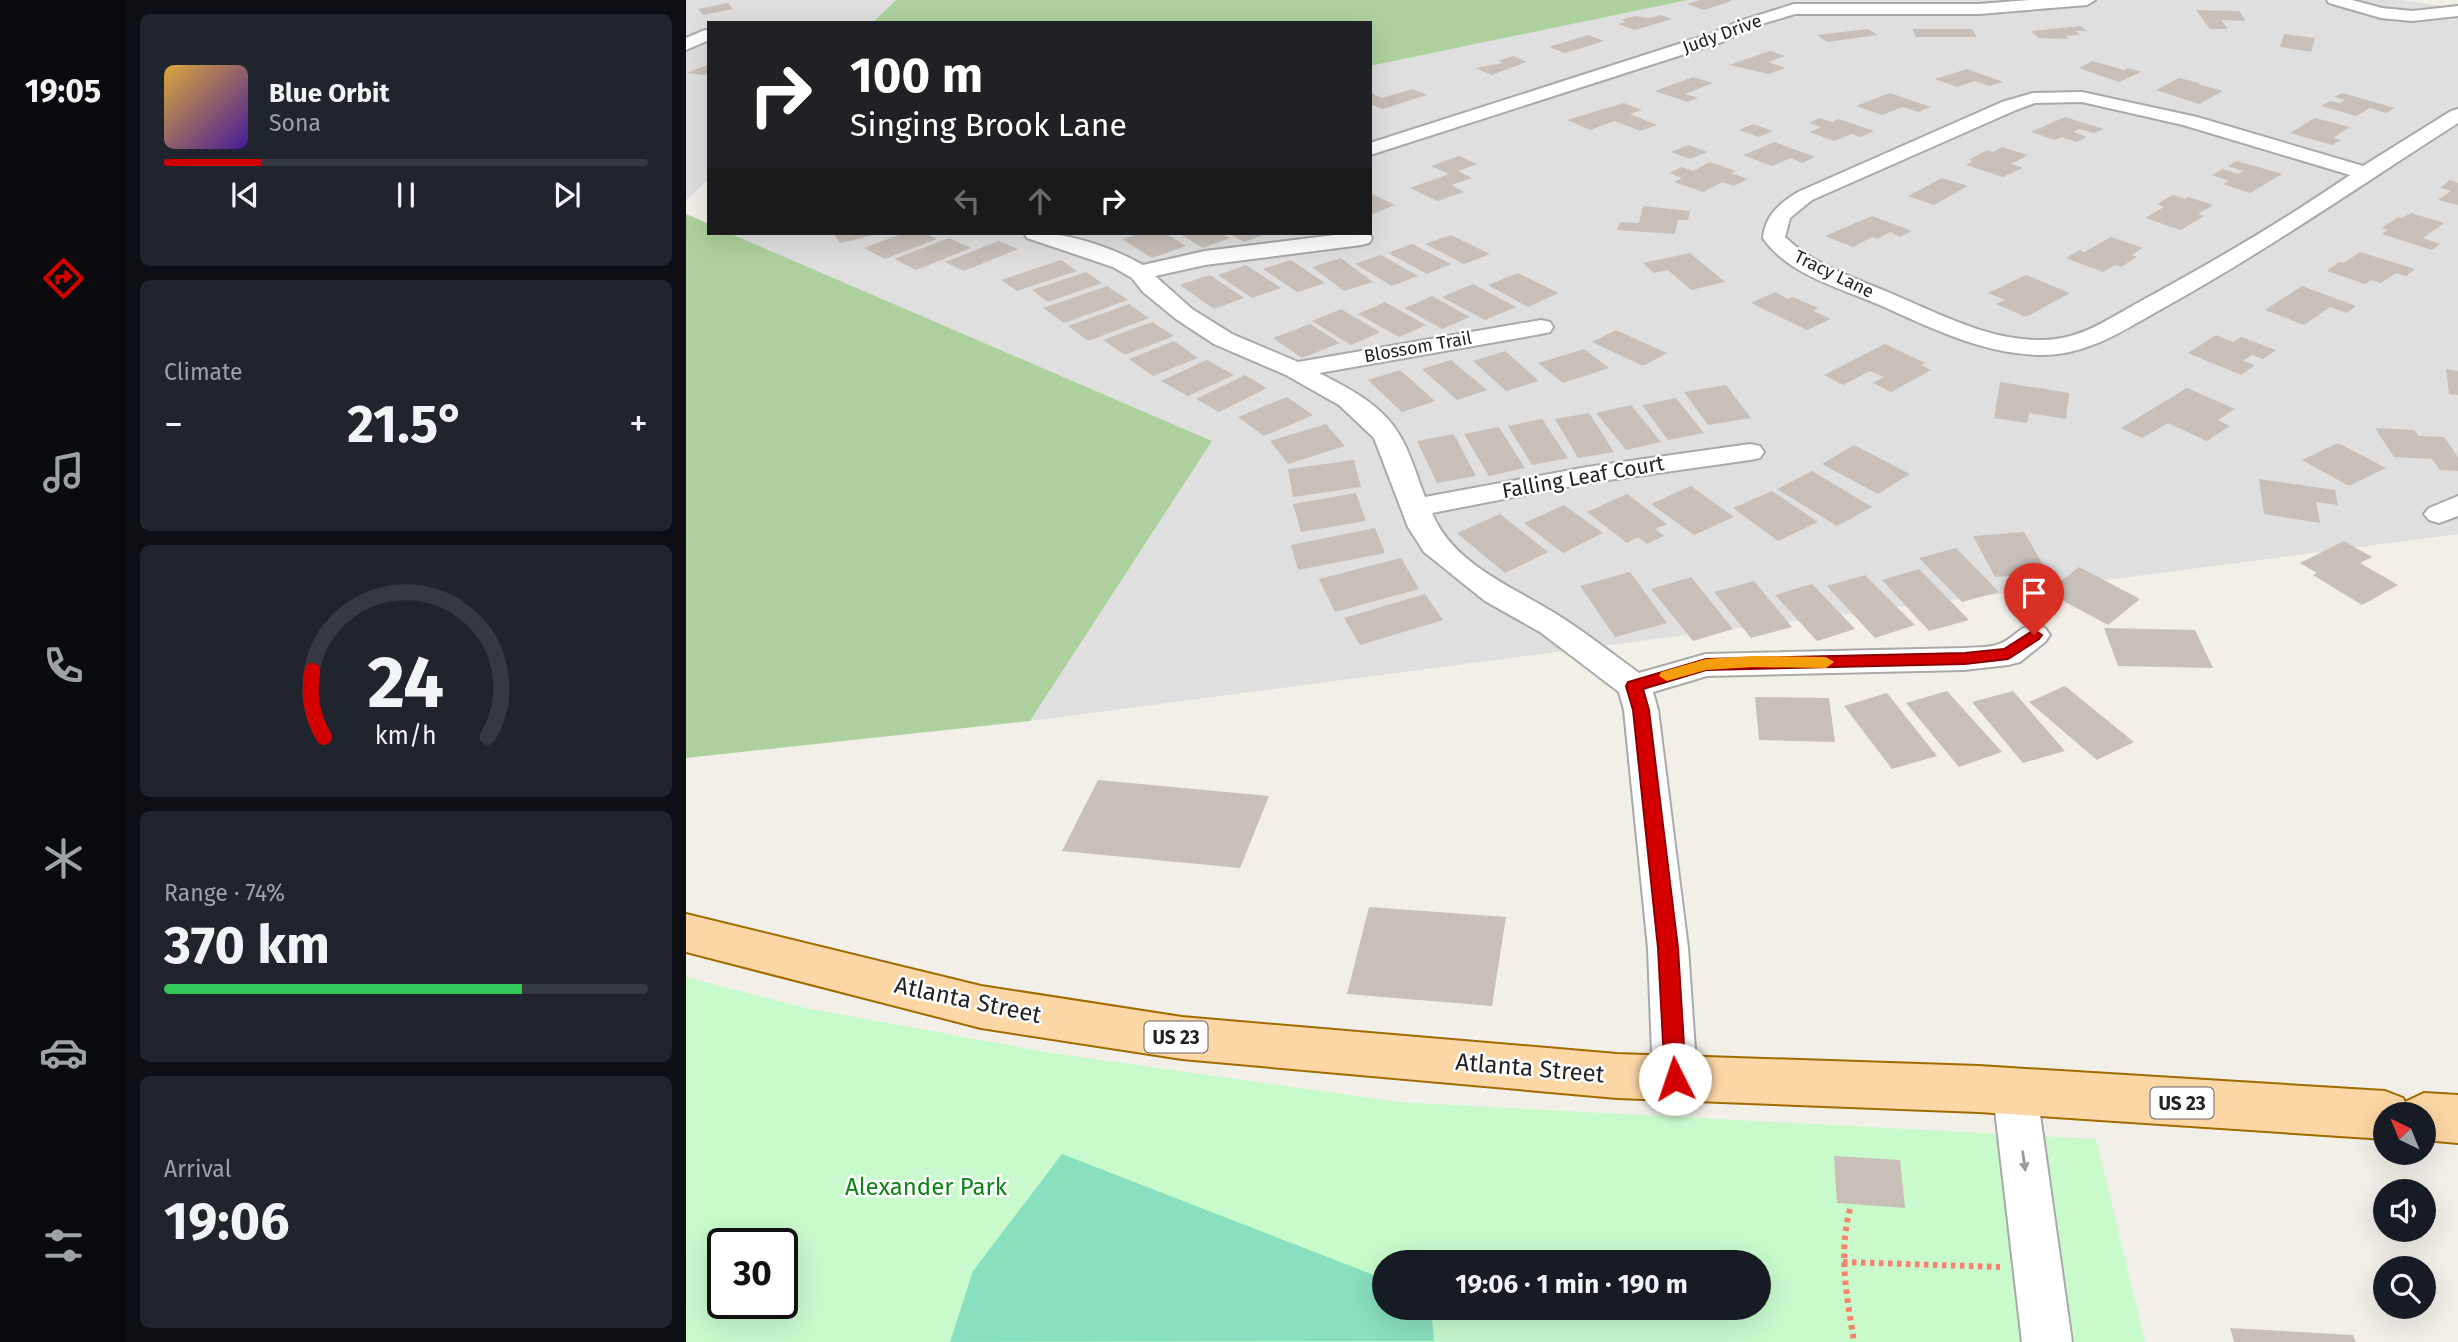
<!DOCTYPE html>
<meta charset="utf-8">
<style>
:root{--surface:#171b24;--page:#20242c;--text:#f1f3f6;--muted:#9ea1a6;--line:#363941;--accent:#d40000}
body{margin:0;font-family:"Fira Sans",sans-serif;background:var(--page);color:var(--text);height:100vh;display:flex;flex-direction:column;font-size:26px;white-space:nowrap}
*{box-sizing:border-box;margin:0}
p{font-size:23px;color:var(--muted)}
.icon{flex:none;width:38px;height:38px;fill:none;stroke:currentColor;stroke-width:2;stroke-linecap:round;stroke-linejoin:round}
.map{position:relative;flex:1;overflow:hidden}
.side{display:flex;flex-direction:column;gap:14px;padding:14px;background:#0d0f14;width:560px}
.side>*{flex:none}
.guide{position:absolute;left:21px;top:21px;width:665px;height:214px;border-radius:0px;box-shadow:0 7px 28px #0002;background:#202124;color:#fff;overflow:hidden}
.needle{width:46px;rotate:317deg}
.controls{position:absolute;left:1687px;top:1102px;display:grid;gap:14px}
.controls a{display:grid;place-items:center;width:63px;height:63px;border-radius:50%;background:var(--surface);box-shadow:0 7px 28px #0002;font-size:35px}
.speed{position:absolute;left:21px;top:1228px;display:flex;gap:14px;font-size:35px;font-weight:700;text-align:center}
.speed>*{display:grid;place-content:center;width:91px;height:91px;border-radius:50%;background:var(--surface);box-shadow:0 7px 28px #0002;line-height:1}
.speed .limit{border:4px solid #111;border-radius:10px;background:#fff;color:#111}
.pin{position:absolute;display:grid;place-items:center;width:60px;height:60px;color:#fff;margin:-72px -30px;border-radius:50% 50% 50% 0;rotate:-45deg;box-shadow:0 0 7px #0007}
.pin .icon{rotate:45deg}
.me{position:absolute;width:77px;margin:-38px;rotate:356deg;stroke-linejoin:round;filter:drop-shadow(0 0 5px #0008)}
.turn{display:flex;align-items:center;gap:24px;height:147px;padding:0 28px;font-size:32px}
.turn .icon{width:91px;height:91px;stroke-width:2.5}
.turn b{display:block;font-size:49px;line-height:60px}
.lanes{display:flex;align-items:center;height:66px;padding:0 28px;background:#0003;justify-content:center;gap:35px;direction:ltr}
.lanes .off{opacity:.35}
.big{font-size:52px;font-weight:700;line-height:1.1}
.side .widget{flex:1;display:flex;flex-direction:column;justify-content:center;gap:10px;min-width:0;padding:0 24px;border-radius:10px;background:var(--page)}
.side .dial{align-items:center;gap:0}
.dial svg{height:182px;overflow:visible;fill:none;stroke:var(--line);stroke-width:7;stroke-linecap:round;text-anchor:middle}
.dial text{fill:var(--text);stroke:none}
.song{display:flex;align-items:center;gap:21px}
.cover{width:84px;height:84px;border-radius:10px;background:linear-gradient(135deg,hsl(40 70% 55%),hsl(260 70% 35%))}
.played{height:7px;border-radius:4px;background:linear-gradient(90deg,var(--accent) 20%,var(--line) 20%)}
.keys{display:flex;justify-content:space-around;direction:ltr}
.heat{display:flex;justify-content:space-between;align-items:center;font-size:38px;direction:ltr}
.charge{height:10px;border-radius:5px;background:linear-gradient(90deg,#34c759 74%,var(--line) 0)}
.trip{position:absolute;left:686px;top:1250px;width:399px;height:70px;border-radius:35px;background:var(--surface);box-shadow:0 7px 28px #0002;font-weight:700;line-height:70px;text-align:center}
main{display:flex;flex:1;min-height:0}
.menu{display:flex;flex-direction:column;width:126px;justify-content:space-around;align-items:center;background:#090b0e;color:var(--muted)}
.menu .icon{width:49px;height:49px}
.menu .selected{color:var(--accent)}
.menu b{font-size:32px;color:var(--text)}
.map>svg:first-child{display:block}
.residential{fill:#e0dfdf}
.forest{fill:#add19e}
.park{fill:#c8facc;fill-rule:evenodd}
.pitch{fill:#88e0be}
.building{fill:#c7bfb8}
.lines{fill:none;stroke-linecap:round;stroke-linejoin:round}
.minor-casing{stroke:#a9a9a9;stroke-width:4}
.major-casing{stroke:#a06b00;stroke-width:4}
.path{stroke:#fa8072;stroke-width:6;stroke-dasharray:4.5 4.5;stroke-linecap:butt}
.minor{fill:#fff;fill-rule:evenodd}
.major{fill:#fcd6a4;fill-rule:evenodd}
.oneway{fill:#9c9c9c}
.route{fill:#d40000;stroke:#8a0000;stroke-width:2}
.slow{fill:#f59e0b}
.labels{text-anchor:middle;stroke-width:5;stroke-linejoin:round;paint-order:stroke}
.far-street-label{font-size:18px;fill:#222;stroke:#fff}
.shield{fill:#fff;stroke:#646464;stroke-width:2}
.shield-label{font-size:19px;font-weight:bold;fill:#222}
.street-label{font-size:21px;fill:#222;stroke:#fff}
.near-street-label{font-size:24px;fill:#222;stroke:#fff}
.near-park-label{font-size:24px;fill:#0c8416;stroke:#fff}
</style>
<main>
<nav class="menu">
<b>19:05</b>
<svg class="icon selected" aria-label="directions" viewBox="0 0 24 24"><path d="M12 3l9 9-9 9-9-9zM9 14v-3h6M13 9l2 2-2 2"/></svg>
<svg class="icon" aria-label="music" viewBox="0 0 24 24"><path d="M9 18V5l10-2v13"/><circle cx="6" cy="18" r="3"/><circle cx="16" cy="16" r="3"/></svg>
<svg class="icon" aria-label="phone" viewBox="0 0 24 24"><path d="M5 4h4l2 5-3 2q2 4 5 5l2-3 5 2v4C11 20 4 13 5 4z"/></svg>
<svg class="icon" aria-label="climate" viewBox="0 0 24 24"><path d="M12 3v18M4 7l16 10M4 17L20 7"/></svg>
<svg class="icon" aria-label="car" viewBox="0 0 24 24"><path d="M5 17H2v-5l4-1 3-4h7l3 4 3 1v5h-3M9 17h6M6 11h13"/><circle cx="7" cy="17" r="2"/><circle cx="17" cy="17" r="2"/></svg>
<svg class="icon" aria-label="filters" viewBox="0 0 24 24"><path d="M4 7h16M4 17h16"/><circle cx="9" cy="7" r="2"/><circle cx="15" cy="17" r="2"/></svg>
</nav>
<section class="side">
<div class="widget">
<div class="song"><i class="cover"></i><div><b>Blue Orbit</b><p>Sona</p></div></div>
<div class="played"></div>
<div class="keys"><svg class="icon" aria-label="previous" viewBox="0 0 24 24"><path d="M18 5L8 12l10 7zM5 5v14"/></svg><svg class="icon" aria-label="pause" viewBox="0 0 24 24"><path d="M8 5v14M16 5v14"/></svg><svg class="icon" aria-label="next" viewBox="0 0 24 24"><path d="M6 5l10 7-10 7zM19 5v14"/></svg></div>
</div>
<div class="widget"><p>Climate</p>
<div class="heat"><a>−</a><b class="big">21.5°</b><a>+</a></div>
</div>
<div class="widget dial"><svg viewBox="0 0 100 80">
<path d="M14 69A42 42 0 1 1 86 69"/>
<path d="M14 69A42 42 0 0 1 9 40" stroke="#d40000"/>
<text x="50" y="56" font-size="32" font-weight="700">24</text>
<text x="50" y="72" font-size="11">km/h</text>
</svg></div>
<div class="widget"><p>Range · 74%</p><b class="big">370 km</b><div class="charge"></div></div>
<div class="widget"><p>Arrival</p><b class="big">19:06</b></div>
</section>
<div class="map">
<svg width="1772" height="1342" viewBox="0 0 1772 1342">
<rect width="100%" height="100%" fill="#f2efe9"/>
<path class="residential" d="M0 0H210L186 23H23V179L0 200Z
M1002 0H1716L1772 8V534L344 721 526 441 43 233H684V66Z"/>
<path class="forest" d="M210 0H1002L684 66V23H186Z
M0 214 23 224V233H43L526 441 344 721 0 758Z"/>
<path class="park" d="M0 977 120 1008 366 1053 713 1102 1410 1139 1459 1342H0ZM37 1244H96V1304H37ZM698 1262H1073V1307H698Z"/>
<path class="pitch" d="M376 1154 698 1279V1307H745L748 1341 264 1342 287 1271Z"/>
<path class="building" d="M1014 0H1044L1045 1 1018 10 1001 4Z
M42 3 47 9 17 15 12 9Z
M1510 10 1553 11 1560 21 1535 20 1542 29H1524Z
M975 15 986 19 949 30 932 24 940 22 935 20 949 16 964 18Z
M1395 26 1401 31H1390L1394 35 1380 36 1383 39 1353 38 1345 31Z
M1182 29 1192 35 1141 42 1131 35Z
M1226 29H1286L1291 37H1230Z
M1598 34 1629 38 1625 52 1594 47Z
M902 35 918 41 879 53 863 47Z
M1084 51 1099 56 1082 62 1099 68 1083 74 1043 65Z
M827 56 841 62 806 75 789 68 818 63 812 61Z
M1406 61 1438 70 1442 68 1455 72 1433 82 1393 68Z
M23 64V73L18 75 1 73Z
M1281 69 1317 82 1303 86 1289 81 1271 87 1249 79Z
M1007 77 1027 83 999 94 1012 98 1001 102 969 91Z
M1493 78 1514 83 1512 84 1537 91 1513 104 1470 90Z
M726 89 741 95 697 109 684 104V93L696 98Z
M1204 93 1245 107 1232 112 1217 107 1196 115 1170 106Z
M1656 93 1709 108 1700 113 1684 108 1670 116 1635 106 1644 101 1653 103 1659 100 1648 97Z
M938 103 956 110 944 114 971 125 954 131 929 121 904 130 881 120Z
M1379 117 1418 129 1408 133 1393 129 1387 132 1401 137 1391 142 1376 137 1369 140 1345 132Z
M1134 118 1146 122 1153 119 1188 131 1175 137 1166 134 1148 141 1123 132 1135 127 1123 123Z
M1629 118 1664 127 1647 138 1655 140 1646 145 1604 133Z
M1067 124 1087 131 1073 137 1053 130Z
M1089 142 1129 157 1116 163 1105 158 1086 166 1057 155Z
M1002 145 1021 152 1004 159 985 152Z
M1316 147 1342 155 1325 164 1337 168 1317 177 1280 165 1287 161 1282 160 1302 150 1307 152Z
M773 156 791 164 772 171 786 178 765 185 778 192 751 201 724 188 763 174 745 166Z
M1551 161 1596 174 1564 193 1537 184 1543 181 1526 175 1537 169 1552 174 1557 171 1542 166Z
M1024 162 1050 171 1045 173 1062 179 1048 186 1036 182 1017 192 988 182 996 178 983 173 996 167 1007 171Z
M1256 178 1282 186 1248 205 1222 196Z
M1764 180 1772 183V205L1752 200 1765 191 1754 188Z
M684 193 709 205 684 215Z
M1487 195 1499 199 1502 197 1527 205 1512 214 1518 216 1495 230 1459 218 1478 207 1471 204Z
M957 206 1004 211 1002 220H992L989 234 931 230 934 222 953 223Z
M1725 213 1758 223 1737 238 1754 244 1746 250 1696 234 1702 230 1696 228 1712 217 1716 218Z
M1186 216 1226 231 1214 237 1204 232 1191 239 1186 237 1167 247 1139 236Z
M147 233H192V234L154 243Z
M218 233H238L251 239 199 259 178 248Z
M454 233H479L500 246 466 258 436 239Z
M492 233H534L544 238 517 248Z
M542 233H583L558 242Z
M765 235 804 254 778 264 739 244Z
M1425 237 1457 248 1445 255 1451 257 1435 267 1429 265 1417 272 1380 258 1394 250 1398 252Z
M263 238 285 248 230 270 208 259Z
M313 241 332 249 278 271 259 262Z
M726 244 765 264 741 274 702 253Z
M1674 252 1729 269 1720 276 1710 273 1695 283 1685 280 1679 284 1641 271 1653 262 1658 263Z
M1004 253 1039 282 1005 290 982 270 968 273 957 263Z
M695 255 732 276 706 286 669 264Z
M655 258 687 282 658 291 626 267Z
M375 260 391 271 331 291 315 280Z
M605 260 639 283 611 292 577 269Z
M560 265 595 288 566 298 532 275Z
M400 272 416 283 362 302 346 290Z
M832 273 873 293 842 307 802 285Z
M524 275 558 298 528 309 494 285Z
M1340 275 1384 293 1340 317 1310 304 1319 300 1302 293Z
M787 284 830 307 799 320 756 297Z
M421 286 442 300 378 323 357 308Z
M1616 286 1670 306 1661 313 1644 307 1618 325 1579 310Z
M1089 292 1102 299 1107 297 1132 308 1127 311 1145 319 1121 330 1065 303Z
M746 296 784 317 756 329 719 308Z
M699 302 740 325 713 337 672 314Z
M443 304 463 318 402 341 382 326Z
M655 309 694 332 665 345 626 321Z
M466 322 488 336 439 355 417 340Z
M624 324 654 343 616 358 587 338Z
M930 330 981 353 957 366 906 342Z
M1530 335 1547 342 1555 337 1590 350 1577 359 1566 355 1557 361 1569 365 1555 375 1502 353Z
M488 341 512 358 467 376 443 359Z
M1199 344 1239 363 1235 365 1245 370 1205 392 1187 383 1198 377 1184 371 1157 385 1138 375Z
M898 349 923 368 877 383 852 363Z
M819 351 853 381 820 391 787 361Z
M521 360 548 375 502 396 475 381Z
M765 360 801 390 771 400 736 369Z
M1760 369 1772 371V395L1763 394Z
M714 370 749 401 716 412 682 380Z
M559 375 581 388 533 412 510 399Z
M1314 382 1383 393 1380 419 1343 413 1341 423 1308 418Z
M1040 385 1065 418 1022 425 998 392Z
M1501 388 1549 409 1532 420 1544 426 1521 441 1482 423 1456 438 1435 428Z
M601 397 627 415 578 436 552 417Z
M990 398 1018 433 982 440 956 405Z
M945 405 975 442 940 450 910 413Z
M903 413 928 452 892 458 869 419Z
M856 419 882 458 846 465 822 426Z
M640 424 659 446 602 464 584 441Z
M813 427 839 468 803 476 778 434Z
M1689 428 1728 430 1733 436 1758 437 1772 457V471L1754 470 1746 459 1708 457Z
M768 434 790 476 751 483 731 441Z
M1652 443 1700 468 1663 486 1616 460Z
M1168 445 1224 474 1192 494 1136 464Z
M668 460 675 487 607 497 602 469Z
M1126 471 1186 507 1151 526 1091 489Z
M1573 479 1649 490 1652 505 1630 502 1634 523 1578 514Z
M1005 486 1048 517 1008 535 965 504Z
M1086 491 1132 522 1092 541 1047 508Z
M670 493 680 521 615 532 607 504Z
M941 494 981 524 969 529 978 536 961 544 952 537 941 543 901 512Z
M878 505 917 533 877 553 838 523Z
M814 514 862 552 819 573 771 533Z
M689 528 699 553 612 570 605 545Z
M1338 532 1362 573 1309 577 1287 536Z
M1658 541 1686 557 1674 563 1712 585 1676 605 1627 575 1631 573 1614 563Z
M1270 548 1313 592 1276 602 1233 558Z
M715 558 733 589 649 612 633 579Z
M1393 567 1454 599 1422 625 1361 592Z
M1233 569 1283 620 1243 631 1196 580Z
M944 572 981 623 929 637 894 586Z
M1179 575 1229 625 1189 638 1141 586Z
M1005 577 1047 629 1007 641 965 589Z
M1068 581 1106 627 1065 638 1028 592Z
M1126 584 1169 629 1131 641 1089 595Z
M739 594 757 620 674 645 658 618Z
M1418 628 1509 630 1527 668 1432 666Z
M1379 686 1448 742 1411 760 1343 702Z
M1261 691 1316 752 1273 767 1220 703Z
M1327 691 1379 751 1337 763 1286 702Z
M1201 693 1251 756 1206 769 1158 706Z
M1069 697 1143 698 1149 742 1073 740Z
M412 780 583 796 554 868 376 851Z
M683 907 820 917 806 1006 661 994Z
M1148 1156 1214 1160 1219 1208 1151 1203Z
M1544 1328 1667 1335 1670 1342H1548Z"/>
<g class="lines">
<g class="minor-casing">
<path id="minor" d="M1344 0H1409L1401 5 1293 14H1109L1066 27 1036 42 684 155V143L1024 34 1054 21 1108 4H1293Z
M1641 0H1666L1696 8 1726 11 1772 6V16L1726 21 1695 18 1643 3Z
M19 30 23 31V40L0 50V38Z
M1396 92 1511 117 1677 166 1765 111 1772 109V123C1675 185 1580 251 1479 307 1441 328 1403 355 1357 355 1300 355 1247 329 1196 306 1156 288 1103 276 1077 238 1079 215 1094 203 1112 192L1316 102 1347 93ZM1396 102 1497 125 1664 175C1597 221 1527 262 1455 301 1424 318 1394 340 1357 340 1305 341 1258 316 1211 296 1172 279 1130 267 1099 237L1104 218 1126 200 1330 110 1349 103Z
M338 233C378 231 423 246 457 265L519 251 665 233H683L686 238 683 243 675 245 519 265 469 276 506 309 546 334 612 362 855 320 864 322 867 327 864 332 855 334 633 373C662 388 697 405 714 436 725 454 731 477 739 497L901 467 1064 444 1074 446 1078 452 1074 458 1064 460 901 483 746 513C768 567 833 589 878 619 904 636 928 655 953 673L1020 654 1278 648C1289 647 1303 648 1313 644 1333 637 1333 620 1359 628L1364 635 1359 642 1334 662 1322 665 1278 670 1021 676 967 692 972 710 1002 948 1011 1079 1005 1093 989 1098 973 1093 967 1079 962 948 938 710 933 692 854 632 799 601 738 552 722 527 688 438 653 405 600 375 528 344 490 319 457 292 446 278 427 267 341 238Z
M1772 496V516L1753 523 1743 520 1738 514 1743 508Z
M1329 1073 1345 1079 1351 1093 1386 1342H1336L1307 1093 1313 1079Z"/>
</g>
<g class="major-casing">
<path id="major" d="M0 914 295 986 496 1017 931 1054 1293 1066 1699 1091 1717 1098 1719 1102 1738 1093 1772 1095V1143L1738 1140V1115H1699V1139L1293 1112 931 1098 496 1059 295 1028 0 952Z"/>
</g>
<path class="path" d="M1164 1209C1152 1254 1161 1297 1168 1342
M1157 1262 1314 1267"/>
<use href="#minor" class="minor"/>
<use href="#major" class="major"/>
</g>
<defs><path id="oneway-solid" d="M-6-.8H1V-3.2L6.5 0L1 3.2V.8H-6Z" transform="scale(1.75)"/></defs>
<use class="oneway" href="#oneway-solid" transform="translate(1338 1161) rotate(82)"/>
<path class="route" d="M1348 630 1356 635 1353 639 1322 659 1279 664 1020 670 957 689 963 710 992 948 1000 1079 997 1085 989 1088 982 1085 979 1079 972 948 947 710 940 686 942 682 1020 659 1279 653 1318 649Z"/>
<path class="slow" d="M1066 656 1140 657 1148 662 1140 668 1066 667 1020 670 981 681 973 676 975 672 1020 659Z"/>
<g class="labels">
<g class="far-street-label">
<text transform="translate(1036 34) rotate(-20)" y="6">Judy Drive</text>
<text transform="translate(1148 274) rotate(26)" y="6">Tracy Lane</text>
<text transform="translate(732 347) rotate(-10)" y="6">Blossom Trail</text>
</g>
<g class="shield">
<rect x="458.5" y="1021.5" width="63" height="31" rx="5"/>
<rect x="1464.5" y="1087.5" width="63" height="31" rx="5"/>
</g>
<g class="shield-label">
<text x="490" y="1044">US 23</text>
<text x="1496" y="1110">US 23</text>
</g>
<g class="street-label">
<text transform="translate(897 477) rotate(-10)" y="7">Falling Leaf Court</text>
</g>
<g class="near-street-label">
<text transform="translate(282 1000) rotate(12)" y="8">Atlanta Street</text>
<text transform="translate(844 1068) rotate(5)" y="8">Atlanta Street</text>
</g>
<g class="near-park-label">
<text x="240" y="1195">Alexander Park</text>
</g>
</g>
</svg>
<div class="controls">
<a><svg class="needle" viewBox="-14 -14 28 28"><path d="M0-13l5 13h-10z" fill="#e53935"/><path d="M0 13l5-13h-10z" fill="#9ea1a6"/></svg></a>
<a><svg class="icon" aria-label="sound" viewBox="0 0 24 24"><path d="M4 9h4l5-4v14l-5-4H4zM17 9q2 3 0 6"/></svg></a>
<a><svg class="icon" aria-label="search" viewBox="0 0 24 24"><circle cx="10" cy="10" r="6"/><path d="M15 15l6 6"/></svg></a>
</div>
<div class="speed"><div class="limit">30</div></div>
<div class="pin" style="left:1348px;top:635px;background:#d93025"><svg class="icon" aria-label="arrive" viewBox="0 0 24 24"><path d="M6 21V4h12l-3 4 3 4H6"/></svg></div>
<svg class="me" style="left:989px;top:1079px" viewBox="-20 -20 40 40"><circle r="19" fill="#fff"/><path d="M0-13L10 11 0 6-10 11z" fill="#d40000"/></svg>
<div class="trip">19:06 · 1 min · 190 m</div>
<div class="guide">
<div class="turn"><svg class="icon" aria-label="right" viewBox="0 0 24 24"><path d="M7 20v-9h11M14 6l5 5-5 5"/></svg><div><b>100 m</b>Singing Brook Lane</div></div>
<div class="lanes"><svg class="icon off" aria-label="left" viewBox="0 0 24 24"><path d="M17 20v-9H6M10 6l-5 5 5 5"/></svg><svg class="icon off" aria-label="ahead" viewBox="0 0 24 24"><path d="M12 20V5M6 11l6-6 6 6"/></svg><svg class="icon" aria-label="right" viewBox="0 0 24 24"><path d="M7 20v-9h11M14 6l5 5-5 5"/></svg></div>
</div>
</div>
</main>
